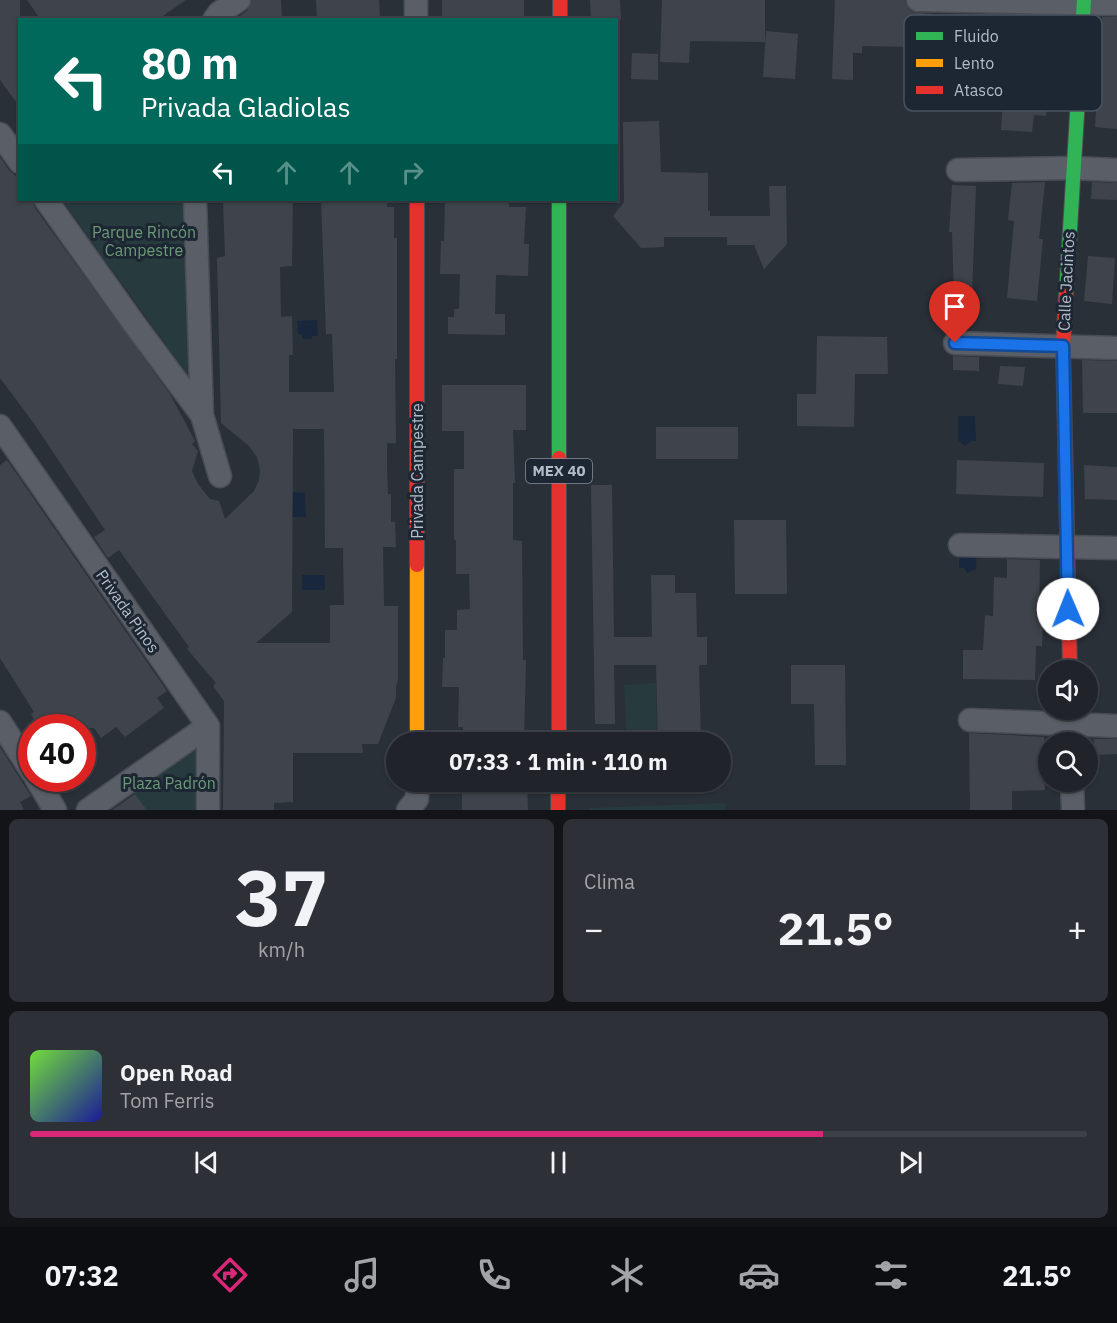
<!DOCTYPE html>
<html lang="es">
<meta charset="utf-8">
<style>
:root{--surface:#20242a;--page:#2d3036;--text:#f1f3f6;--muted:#a2a4a8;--line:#3d4147;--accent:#db2777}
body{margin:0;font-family:"IBM Plex Sans",sans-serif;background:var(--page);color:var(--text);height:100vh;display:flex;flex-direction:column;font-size:22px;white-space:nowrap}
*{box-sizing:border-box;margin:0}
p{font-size:20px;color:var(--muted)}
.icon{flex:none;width:33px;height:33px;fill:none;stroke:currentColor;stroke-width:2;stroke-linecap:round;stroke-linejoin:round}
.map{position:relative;height:810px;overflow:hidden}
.details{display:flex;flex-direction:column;gap:9px;padding:9px;background:#121417;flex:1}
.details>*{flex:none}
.guide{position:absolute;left:18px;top:18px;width:600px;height:183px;border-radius:0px;box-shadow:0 2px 4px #0004,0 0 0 2px var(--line);background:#00695c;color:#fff;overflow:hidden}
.tools{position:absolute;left:1038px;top:660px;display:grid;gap:12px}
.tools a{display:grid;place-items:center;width:60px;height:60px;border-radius:50%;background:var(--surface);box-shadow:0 2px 4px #0004,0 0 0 2px var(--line);font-size:30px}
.speed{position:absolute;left:18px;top:714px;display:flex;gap:12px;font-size:30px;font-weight:700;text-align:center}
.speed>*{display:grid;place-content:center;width:78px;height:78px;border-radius:50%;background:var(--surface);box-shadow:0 2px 4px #0004,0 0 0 2px var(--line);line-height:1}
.speed .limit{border:9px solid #d22;background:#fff;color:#111}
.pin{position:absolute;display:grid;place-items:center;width:51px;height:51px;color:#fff;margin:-62px -26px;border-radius:50% 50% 50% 0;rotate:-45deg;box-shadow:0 0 6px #0007}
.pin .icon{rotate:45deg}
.me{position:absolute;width:66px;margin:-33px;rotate:359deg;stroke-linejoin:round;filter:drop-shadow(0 0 4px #0008)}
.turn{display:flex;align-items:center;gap:21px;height:126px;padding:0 24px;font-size:27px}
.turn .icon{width:78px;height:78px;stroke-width:2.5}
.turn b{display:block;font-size:42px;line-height:51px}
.lanes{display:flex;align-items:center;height:57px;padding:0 24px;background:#0003;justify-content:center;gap:30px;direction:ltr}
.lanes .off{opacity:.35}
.big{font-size:45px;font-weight:700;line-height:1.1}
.details .card{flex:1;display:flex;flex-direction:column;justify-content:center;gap:9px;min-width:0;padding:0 21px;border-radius:9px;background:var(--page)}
.details .dial{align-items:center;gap:0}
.dial b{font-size:78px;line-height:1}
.song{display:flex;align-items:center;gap:18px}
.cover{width:72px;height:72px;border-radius:9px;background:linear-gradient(135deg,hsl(100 70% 55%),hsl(240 70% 35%))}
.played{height:6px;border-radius:3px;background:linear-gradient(90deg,var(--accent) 75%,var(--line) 75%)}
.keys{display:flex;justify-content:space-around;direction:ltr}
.heat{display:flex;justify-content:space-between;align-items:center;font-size:33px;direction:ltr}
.details .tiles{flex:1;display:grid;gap:9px;grid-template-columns:1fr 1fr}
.card:last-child{grid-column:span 2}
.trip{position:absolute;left:386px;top:732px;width:345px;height:60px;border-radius:30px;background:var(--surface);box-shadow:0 2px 4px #0004,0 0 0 2px var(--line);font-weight:700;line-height:60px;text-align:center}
.tabs{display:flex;height:96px;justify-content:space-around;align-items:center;background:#0d0e11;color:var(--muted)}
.tabs .icon{width:42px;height:42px}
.tabs .current{color:var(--accent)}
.tabs b{font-size:27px;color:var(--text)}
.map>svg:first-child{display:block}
.green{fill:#273a3e}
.water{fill:#19273c}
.building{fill:#3f444c;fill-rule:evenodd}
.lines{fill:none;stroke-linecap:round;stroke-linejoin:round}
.street-casing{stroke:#484c55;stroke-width:25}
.fast-casing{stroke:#484c55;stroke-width:16}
.slow-casing{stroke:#484c55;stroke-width:16}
.jam-casing{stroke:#484c55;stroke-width:16}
.street{stroke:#5a5e66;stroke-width:22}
.fast{stroke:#30b455;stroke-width:14}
.slow{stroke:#ff9f0a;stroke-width:14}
.jam{stroke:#e5322d;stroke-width:14}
.route-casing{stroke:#114b97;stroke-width:15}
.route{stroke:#1a73e8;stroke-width:10}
.labels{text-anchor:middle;stroke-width:6;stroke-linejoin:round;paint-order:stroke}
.shield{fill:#1d2633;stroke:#878f9c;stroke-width:1.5}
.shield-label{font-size:15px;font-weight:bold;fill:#b4bcc9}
.park-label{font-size:16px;fill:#6b9a76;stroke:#1d2633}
.street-label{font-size:16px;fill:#b4bcc9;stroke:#1d2633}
.key{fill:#1d2633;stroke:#4a5360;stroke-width:1.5}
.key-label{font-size:16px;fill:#b4bcc9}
</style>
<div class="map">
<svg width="1117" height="810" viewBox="0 0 1117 810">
<rect width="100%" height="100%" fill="#2a3038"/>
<path class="green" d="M62 200H184L193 382 175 357Z
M656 683 657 742H627L624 685Z
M197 740V810H147L126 782Z
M725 803V810H589V808Z"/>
<path class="water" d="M317 320 318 336H312V339H302V334H298L297 321Z
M958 416H975L976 441H971L965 446 958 440Z
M292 492 305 493 306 517H292Z
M960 543 977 544 976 569 967 573 964 568H959Z
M302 575H325V590H302Z"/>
<path class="building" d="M0 0H20V107L0 80Z
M27 0H186L157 20H41Z
M252 0H281L282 20H234L247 11Z
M316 0H379L380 20H317Z
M442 0H524V20H442Z
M590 0H620L621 20H591Z
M662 0H765V42L690 41 689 63 660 62Z
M835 0H905L907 7 912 12 932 14 931 65 913 64 914 47 862 46V53H853V80L832 79Z
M1003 15 1054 16 1046 116 1034 115 1032 132 1001 130 1005 63 1033 65 1036 24 1003 22Z
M1102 17H1117V129L1095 127Z
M766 31 798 34 795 79 763 77Z
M632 53 658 54V80L631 79Z
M659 121 661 172 708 173V211H710V216H770L769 186H786L787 244 764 269 754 245H727V237H664V247L641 248 613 216 624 202 623 122Z
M0 157 9 170 20 180V200H33L35 208 170 394 195 441 192 444 198 451 192 471 198 484 210 499 219 501 225 519 254 491 259 480 260 470 257 457 249 446 221 423 217 258 225 256 223 200H293L292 266 280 267 281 317 292 316 293 355H289V392H334L332 334H326L321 200H387V207H394V238H397V359H395L396 443H387V467L388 494H391V522H395L396 547H383L384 606H398V680L396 686V698L378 744H362L363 753H293V802L274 803V810H223L224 701 213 686 216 683 187 649 189 647 119 550 108 558 94 537 105 530 35 425 0 378ZM293 429H324L325 548H343L344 605H330V643H256L292 612Z
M1045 182 1039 239H1043L1037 301 1007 298 1014 221 1008 220 1012 183Z
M1092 182 1117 183V200L1091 199Z
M952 185 976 186 972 294H954L952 232H949Z
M445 200H509V207H526L524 244H529L528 276 496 275 495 314H505V335L448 334V317H454V309H459L460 274H440L441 241H444Z
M1088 256 1115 258 1112 304 1084 301Z
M817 336 887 337 888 374H855L854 427 797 426V394H816Z
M953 356 979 357V371L953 370Z
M1082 360 1117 361V413H1083Z
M1000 366 1025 367 1023 386 998 384Z
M442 385H526V430H513L515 483H513V540L522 541 523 660H526L524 742H463V727H458L459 687H442L443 658H445V630H457V610L470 609 469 574H456V540H454V469H464V431H442Z
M656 427H738V459H656Z
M7 460 167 691 157 698 164 708 125 737 116 727 101 738 94 728H39L31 714 34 712 0 658V465Z
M957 460 1044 463 1043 497 956 494Z
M1084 465 1117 467V500L1085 499Z
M591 485H612L614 637H652L651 575H675V593H696L697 637H707V665H699L701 742H658L656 665H614L615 724H595Z
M734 520H786L787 594H735Z
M1007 559 1040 560 1039 618H1043L1042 646H1036L1035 680 963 679V650H983L985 615 993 616 994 577 1007 578Z
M791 665H845L846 765H815L814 704H791Z
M969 733 1044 737 1045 790 1012 791V810H970Z
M1094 739H1117V754L1095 755Z
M0 747 31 796 20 802 24 810H0Z
M462 782H527L528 810H462Z
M135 794 147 810H112Z"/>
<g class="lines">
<g class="street-casing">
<path id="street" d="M416 0V20
M918 0 1117 4
M214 20 219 13 239 0
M0 134 20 162
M958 170 1073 168 1117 170
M46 200 135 325 202 415
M195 200 202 415 220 476
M955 343 1117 348
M0 426 208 726V810
M960 545 1117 548
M1071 710V742
M970 720 1117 726
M0 722 32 772
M36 778 55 810
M1072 782 1073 810
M88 810 208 726
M408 810 417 799V782"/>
</g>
<g class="fast-casing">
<path id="fast" d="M559 200V458
M1066 295 1084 0"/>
</g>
<g class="slow-casing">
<path id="slow" d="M417 565V742"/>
</g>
<g class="jam-casing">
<path id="jam" d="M560 0V20
M417 200V565
M1066 295 1063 346 1070 670
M559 458V742
M558 782V810"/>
</g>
<use href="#street" class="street"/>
<use href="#fast" class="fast"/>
<use href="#slow" class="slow"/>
<use href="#jam" class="jam"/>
</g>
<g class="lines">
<g class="route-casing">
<path id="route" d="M955 343 1063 346 1068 609"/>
</g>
<use href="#route" class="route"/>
</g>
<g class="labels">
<rect class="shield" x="526" y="459" width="66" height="24" rx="4.5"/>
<g class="shield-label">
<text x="559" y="476">MEX 40</text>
</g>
<g class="park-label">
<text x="144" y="238">Parque Rincón<tspan x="144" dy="18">Campestre</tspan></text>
<text x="169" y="789">Plaza Padrón</text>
</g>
<g class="street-label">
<text transform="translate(1066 281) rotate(-87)" y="6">Calle Jacintos</text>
<text transform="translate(417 471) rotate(-90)" y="6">Privada Campestre</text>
<text transform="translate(128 611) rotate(55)" y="6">Privada Pinos</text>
</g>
</g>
<rect x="904" y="15" width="198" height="96" rx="9" class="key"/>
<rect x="916" y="32" width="27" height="8" fill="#30b455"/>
<rect x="916" y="59" width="27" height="8" fill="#ff9f0a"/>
<rect x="916" y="86" width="27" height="8" fill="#e5322d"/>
<g class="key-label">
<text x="954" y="42">Fluido</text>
<text x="954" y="69">Lento</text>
<text x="954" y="96">Atasco</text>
</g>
</svg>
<div class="tools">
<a><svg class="icon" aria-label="sound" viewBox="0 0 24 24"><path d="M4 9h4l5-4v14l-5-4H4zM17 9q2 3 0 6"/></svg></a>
<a><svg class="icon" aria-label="search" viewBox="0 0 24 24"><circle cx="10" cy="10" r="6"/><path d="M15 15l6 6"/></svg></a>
</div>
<div class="speed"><div class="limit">40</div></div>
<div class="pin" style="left:955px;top:343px;background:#d93025"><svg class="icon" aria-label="arrive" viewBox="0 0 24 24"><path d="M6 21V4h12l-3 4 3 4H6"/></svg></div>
<svg class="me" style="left:1068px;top:609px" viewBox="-20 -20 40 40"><circle r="19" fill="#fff"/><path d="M0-13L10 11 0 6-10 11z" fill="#1a73e8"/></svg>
<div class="trip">07:33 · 1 min · 110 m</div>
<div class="guide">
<div class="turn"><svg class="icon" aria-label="left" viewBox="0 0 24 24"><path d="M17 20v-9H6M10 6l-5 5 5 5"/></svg><div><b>80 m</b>Privada Gladiolas</div></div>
<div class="lanes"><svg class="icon" aria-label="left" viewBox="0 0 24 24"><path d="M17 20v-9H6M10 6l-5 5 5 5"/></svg><svg class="icon off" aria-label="ahead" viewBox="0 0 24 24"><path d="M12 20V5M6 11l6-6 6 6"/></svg><svg class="icon off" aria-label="ahead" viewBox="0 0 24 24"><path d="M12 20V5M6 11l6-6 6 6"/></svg><svg class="icon off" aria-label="right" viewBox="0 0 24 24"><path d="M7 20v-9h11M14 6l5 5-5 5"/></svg></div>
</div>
</div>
<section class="details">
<div class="tiles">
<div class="card dial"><b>37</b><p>km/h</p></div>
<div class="card"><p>Clima</p>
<div class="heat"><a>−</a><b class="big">21.5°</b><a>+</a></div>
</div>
<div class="card">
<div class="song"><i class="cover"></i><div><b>Open Road</b><p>Tom Ferris</p></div></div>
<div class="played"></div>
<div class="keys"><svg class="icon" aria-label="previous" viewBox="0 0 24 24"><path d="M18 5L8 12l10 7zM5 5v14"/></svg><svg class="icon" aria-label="pause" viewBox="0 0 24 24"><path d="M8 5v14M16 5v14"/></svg><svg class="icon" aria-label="next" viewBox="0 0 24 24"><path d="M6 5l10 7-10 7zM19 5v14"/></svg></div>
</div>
</div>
</section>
<nav class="tabs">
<b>07:32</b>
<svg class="icon current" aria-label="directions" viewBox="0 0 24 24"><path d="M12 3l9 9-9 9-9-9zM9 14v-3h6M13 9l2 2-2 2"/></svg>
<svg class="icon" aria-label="music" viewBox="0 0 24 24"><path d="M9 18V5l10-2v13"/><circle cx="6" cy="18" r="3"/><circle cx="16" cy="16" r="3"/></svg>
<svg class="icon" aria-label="phone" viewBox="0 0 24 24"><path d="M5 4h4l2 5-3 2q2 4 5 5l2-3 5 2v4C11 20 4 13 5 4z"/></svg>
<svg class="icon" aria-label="climate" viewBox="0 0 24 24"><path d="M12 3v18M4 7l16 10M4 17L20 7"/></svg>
<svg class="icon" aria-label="car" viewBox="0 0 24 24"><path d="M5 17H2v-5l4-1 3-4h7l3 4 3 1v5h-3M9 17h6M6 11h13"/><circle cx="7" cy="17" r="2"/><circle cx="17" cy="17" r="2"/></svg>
<svg class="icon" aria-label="filters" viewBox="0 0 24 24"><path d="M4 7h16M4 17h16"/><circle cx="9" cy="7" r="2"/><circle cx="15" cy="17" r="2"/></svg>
<b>21.5°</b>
</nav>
